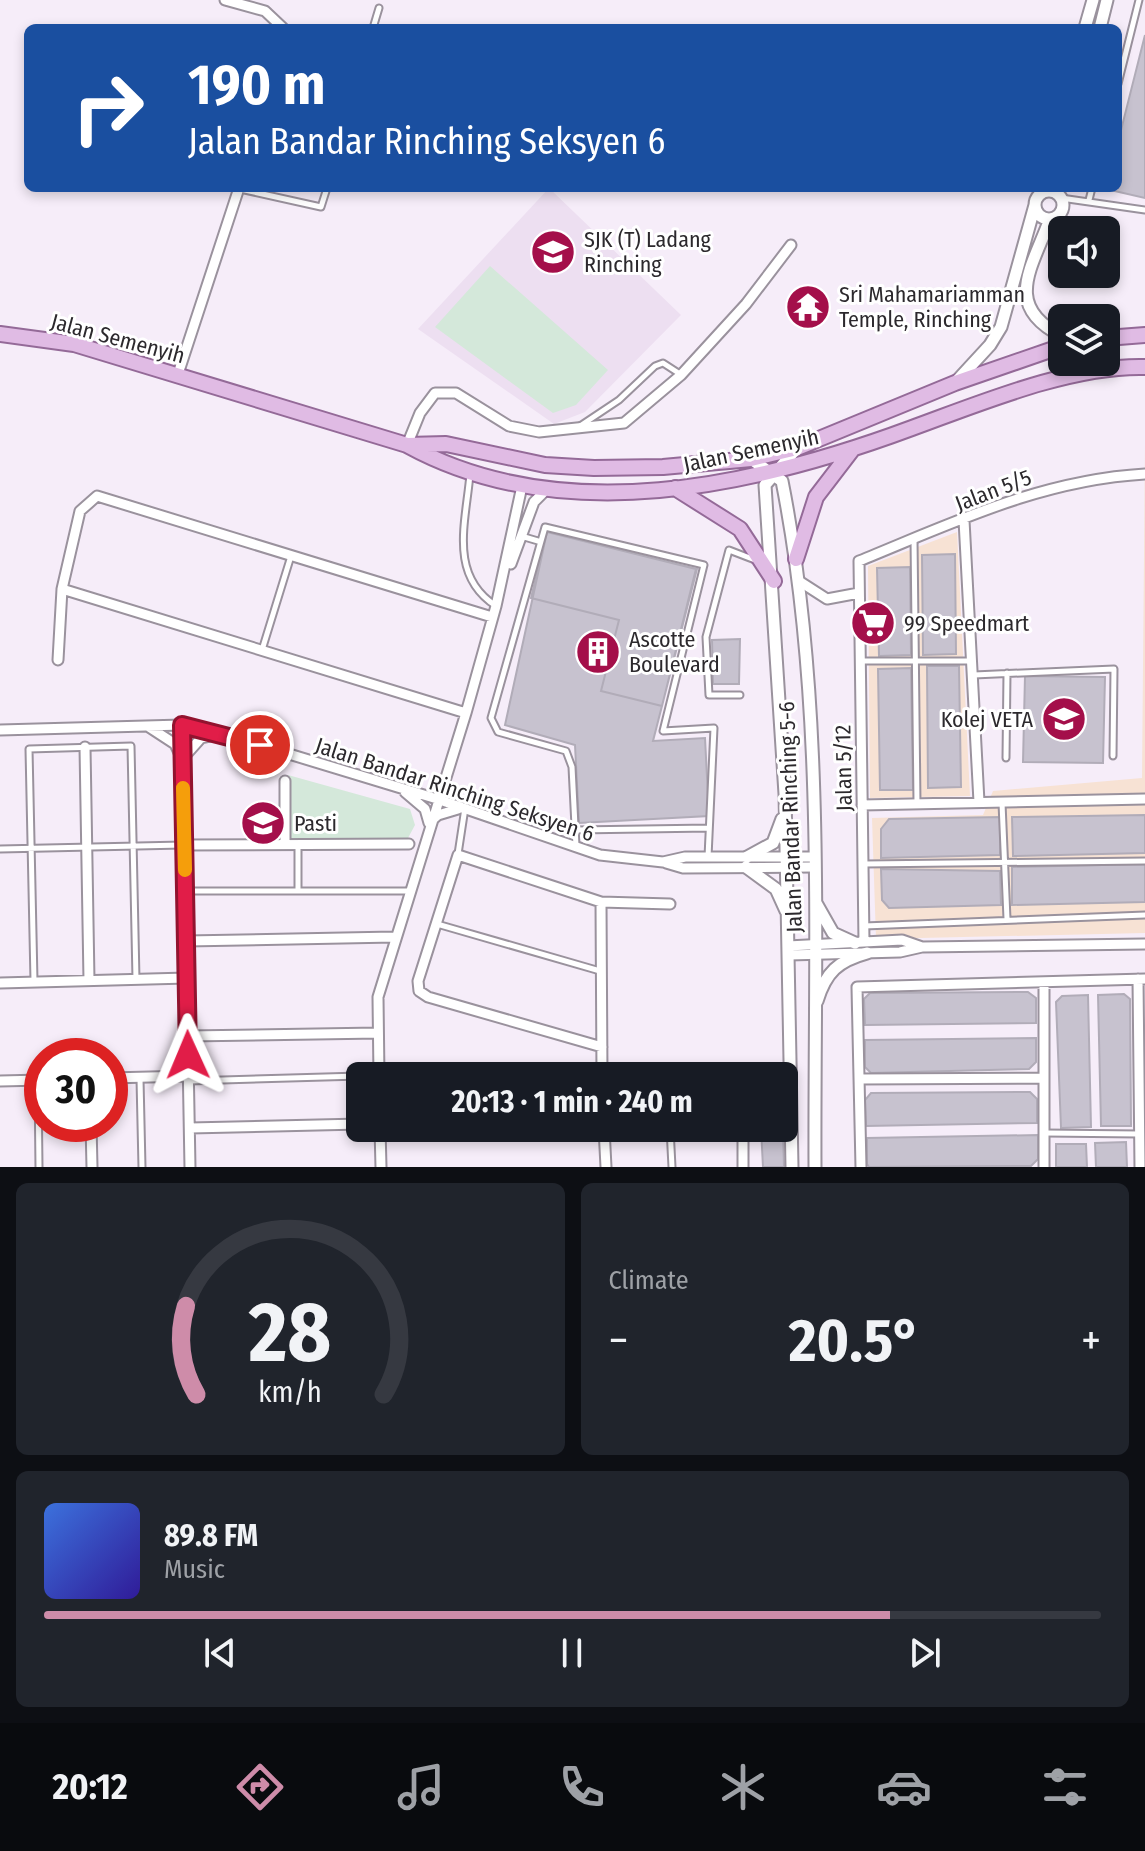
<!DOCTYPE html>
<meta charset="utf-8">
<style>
:root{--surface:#171b24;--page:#20242c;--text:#f1f3f6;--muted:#9ea1a6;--line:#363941;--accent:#ce8ca9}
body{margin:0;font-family:"Fira Sans Condensed",sans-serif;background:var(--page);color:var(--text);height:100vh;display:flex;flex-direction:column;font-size:30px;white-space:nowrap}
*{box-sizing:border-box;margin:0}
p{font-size:26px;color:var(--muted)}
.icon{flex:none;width:44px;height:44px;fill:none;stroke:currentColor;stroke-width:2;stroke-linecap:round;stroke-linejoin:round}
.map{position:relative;height:1167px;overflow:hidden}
.details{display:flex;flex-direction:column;gap:16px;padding:16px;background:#0d0f14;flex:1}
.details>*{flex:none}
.top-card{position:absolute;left:24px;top:24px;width:1098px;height:168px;border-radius:12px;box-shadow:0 4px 12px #0003;background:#1a4fa0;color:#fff;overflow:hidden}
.tools{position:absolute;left:1048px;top:216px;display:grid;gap:16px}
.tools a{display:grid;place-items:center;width:72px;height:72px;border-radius:12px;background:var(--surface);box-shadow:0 4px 12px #0003;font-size:40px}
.speed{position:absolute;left:24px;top:1038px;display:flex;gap:16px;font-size:40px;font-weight:700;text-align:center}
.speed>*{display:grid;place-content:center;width:104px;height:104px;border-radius:50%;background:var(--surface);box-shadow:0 4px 12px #0003;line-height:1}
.speed .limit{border:12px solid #d22;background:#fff;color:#111}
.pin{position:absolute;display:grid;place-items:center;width:68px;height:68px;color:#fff;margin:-34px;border:4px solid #fff;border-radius:50%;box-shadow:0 2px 8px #0007}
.me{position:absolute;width:88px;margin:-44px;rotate:359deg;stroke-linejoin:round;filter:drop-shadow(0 0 6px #0008)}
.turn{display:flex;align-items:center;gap:28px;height:168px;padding:0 32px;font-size:36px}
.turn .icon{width:104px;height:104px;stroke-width:2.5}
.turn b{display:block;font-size:56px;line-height:68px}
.big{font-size:60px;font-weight:700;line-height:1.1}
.details .widget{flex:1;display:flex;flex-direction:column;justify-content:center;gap:12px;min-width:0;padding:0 28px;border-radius:12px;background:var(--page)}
.details .dial{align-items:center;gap:0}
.dial svg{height:208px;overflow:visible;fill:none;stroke:var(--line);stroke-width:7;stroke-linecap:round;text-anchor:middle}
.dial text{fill:var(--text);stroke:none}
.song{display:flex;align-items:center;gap:24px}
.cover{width:96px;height:96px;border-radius:12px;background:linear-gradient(135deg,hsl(220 70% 55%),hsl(250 70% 35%))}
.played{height:8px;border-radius:4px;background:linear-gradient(90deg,var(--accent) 80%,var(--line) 80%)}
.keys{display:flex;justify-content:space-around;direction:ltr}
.heat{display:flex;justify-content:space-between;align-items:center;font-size:44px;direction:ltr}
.details .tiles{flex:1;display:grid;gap:16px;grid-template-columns:1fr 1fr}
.widget:last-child{grid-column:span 2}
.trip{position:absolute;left:346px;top:1062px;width:452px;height:80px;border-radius:12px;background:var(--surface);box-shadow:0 4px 12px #0003;font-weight:700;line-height:80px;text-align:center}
.tabs{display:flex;height:128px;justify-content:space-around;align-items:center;background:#090b0e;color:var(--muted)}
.tabs .icon{width:56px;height:56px}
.tabs .current{color:var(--accent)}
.tabs b{font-size:36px;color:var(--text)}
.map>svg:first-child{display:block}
.commercial{fill:#f7e2d4}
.built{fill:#eddff1}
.green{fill:#d4e8da}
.building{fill:#c7c2cf;stroke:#b1acb8;stroke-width:2}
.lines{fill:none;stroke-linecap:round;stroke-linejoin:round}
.service-casing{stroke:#9a929d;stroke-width:9}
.minor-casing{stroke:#9a929d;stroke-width:13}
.tertiary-casing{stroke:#9a929d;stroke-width:15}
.primary-casing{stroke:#946a98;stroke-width:18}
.service{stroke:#fff;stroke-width:5}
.minor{stroke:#fff;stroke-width:9}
.tertiary{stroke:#fff;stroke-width:11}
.primary{stroke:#e0bbe4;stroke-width:14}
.route-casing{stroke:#92132f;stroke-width:20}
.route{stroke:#e11d48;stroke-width:14}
.slow{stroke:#f59e0b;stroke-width:14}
.labels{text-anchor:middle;stroke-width:6;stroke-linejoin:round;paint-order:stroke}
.poi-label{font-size:22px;fill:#2c292d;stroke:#fff;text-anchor:start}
.street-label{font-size:22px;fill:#2c292d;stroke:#fff}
</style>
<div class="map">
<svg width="1145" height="1167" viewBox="0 0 1145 1167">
<rect width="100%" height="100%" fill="#f6edf9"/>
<path class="commercial" d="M1145 443V933L876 939 872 818 983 815 993 791 1142 778Z
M957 532 970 796 870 798 868 566Z"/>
<path class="built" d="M549 188 681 315 585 412 554 424 418 329Z"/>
<path class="green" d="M490 266 608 370 576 405 553 413 435 327Z
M288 775 410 809 415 825 408 838 288 840Z"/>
<path class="building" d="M1145 35V198L1106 189 1118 188V142Z
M547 532 696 569 662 706 601 691 619 620 531 598Z
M547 532 697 569 653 741 705 738 709 816 579 823 575 745 505 725Z
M955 554 956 654 923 655 922 555Z
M910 567 911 655 879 656 877 568Z
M740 639 739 684H713L712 640Z
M927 666H959L961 787 928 788Z
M911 668 913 790H880L878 669Z
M1025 676 1105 677 1103 763 1023 762Z
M1145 815V853L1013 856 1012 817Z
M1001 817 1000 855 881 858V829L889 819Z
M1145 864V902L1012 905V867Z
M881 869 1000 871 1001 905 889 908 882 900Z
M1028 992 1036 998V1023L865 1025 864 999 870 993Z
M1124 994 1130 999 1131 1126H1101L1098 995Z
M1088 995 1091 1127 1061 1128 1056 1002 1062 996Z
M1036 1038V1062L1029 1069 871 1073 865 1067V1040Z
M1030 1092 1037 1099V1123L866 1126 865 1100 871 1093Z
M761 1128H783L784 1167H763Z
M1038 1135V1159L1031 1166 869 1167 867 1164V1138Z
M1126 1142 1127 1167H1096L1095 1143Z
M1056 1144H1086L1087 1167H1056Z"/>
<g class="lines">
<g class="service-casing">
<path id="service" d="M373 28 379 8
M1118 84 1139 0
M240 189 321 207 327 188
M1061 198 1145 210
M1089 200 1092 188
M580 426 619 400 655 366 663 363 680 374
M470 474C466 522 448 575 496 606
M521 536 538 541
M914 539 917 803
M262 650 291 556
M861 661H970
M974 675 1114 669 1113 756
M740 695H709L706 637 729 550 755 560
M1006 758 1007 673
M1002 803 1007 919
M577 830 709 828
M576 846 572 767 566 751 498 732 491 718 545 527 704 565 663 731 714 728 708 857
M0 849 183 845
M458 854 465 808
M864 864 1145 861
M185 891H408
M298 891V845
M437 924 600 971
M864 926 1145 915
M34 981 29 749 131 746 136 979
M365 1076H378
M140 1079 142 1167
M38 1080 39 1167
M189 1081 360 1076
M670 1128 672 1167
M1045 1133 1139 1134"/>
</g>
<g class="minor-casing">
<path id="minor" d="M225 0 265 11 283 28
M177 377 239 188
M407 445 420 413 435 393H456L509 426 539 432 624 423 681 375 746 304 791 245
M964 520 979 802
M511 564 534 502 547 489
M799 581 827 599 859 593
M62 589 466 713
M58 660 62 589 80 511 97 496 492 617
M182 725 190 1167
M149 727 175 744 181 757
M0 730 182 725 233 737 437 799 600 855 663 862 685 857H813
M85 747 89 980
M184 757 201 738 216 735
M405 792 425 809 429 823
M862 805 1145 799
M429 823 438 815 458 809
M285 844V781
M184 845 409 844
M666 863 683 868 813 867
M601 902 602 1076
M186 941 394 937
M864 942 859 561C955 522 1041 480 1145 474
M788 946 902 940 922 947
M789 955 900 952 922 947 1145 944
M1138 979 1140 1167
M1044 982V1167
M0 983 187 978
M188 1036 378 1033
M602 1047 428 997 419 991 418 981 458 855 601 902 670 904
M379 1076 378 997 466 713 496 606 522 486
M110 1078 189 1076
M859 1079 1044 1078
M0 1081 42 1080
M91 1124 92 1167
M190 1128 360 1124
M380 1128 381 1167
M604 1128 606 1167
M743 1128V1167
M861 1167 857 987 1145 979"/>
</g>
<g class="tertiary-casing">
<path id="tertiary" d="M1085 28 1093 0
M1100 28 1107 0
M1035 205a14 14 0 1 1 28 0a14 14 0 1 1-28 0Z
M1050 219C1032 268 1002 306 1062 336
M955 383 990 345 1001 327 1035 205
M751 459 782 481C826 703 814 941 815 1167
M747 857 773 843 782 819
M746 867 776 889 786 911
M816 903 833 933 855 943
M817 1001C826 972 838 961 867 953
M792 1167 785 794 765 485 797 448"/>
</g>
<g class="primary-casing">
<path id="primary" d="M0 334 74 344 407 445C562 530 756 486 912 428 981 403 1071 365 1145 367
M1106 338 1145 335
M407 445 446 444 545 465 594 468 663 467 751 459 797 448 955 383 1062 346
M675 488 740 529 774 581
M796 559 816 497 852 450"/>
</g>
<use href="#service" class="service"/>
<use href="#minor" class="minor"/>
<use href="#tertiary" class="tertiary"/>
<use href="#primary" class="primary"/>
</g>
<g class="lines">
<g class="route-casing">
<path id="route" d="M188 1055 182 725 260 745"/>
</g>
<use href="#route" class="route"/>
<path class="slow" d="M183 788 185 870"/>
</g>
<defs>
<g id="school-disc" transform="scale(2.3)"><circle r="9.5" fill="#a40f4a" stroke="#fff"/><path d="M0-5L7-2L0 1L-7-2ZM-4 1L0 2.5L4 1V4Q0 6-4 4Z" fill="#fff"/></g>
<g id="temple-disc" transform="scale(2.3)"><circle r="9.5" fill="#a40f4a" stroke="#fff"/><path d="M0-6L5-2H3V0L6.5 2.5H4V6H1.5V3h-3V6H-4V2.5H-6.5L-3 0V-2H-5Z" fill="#fff"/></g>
<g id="supermarket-disc" transform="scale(2.3)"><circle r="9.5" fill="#a40f4a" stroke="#fff"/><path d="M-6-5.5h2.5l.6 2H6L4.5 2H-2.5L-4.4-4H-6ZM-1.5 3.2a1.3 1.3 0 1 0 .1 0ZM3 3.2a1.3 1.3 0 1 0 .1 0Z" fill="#fff"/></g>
<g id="building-disc" transform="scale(2.3)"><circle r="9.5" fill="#a40f4a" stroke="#fff"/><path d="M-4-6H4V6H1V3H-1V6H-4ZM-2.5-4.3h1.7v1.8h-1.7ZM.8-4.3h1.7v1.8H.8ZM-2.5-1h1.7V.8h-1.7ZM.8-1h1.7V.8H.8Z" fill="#fff"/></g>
<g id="university-disc" transform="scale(2.3)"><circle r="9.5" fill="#a40f4a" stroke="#fff"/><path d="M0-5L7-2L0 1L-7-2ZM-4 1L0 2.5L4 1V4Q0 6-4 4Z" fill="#fff"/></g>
</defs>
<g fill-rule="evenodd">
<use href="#school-disc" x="553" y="252"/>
<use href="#temple-disc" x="808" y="307"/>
<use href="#supermarket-disc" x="873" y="623"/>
<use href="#building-disc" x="598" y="652"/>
<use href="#university-disc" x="1064" y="719"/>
<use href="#school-disc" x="263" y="823"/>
</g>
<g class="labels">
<g class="poi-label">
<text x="584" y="247">SJK (T) Ladang<tspan x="584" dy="25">Rinching</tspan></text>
<text x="839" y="302">Sri Mahamariamman<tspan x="839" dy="25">Temple, Rinching</tspan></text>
<text x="904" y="631">99 Speedmart</text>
<text x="629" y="647">Ascotte<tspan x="629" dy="25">Boulevard</tspan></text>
<text x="1033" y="727" text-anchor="end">Kolej VETA</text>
<text x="294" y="831">Pasti</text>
</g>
<g class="street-label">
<text transform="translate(118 338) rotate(15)" y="8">Jalan Semenyih</text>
<text transform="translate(751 450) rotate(-12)" y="8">Jalan Semenyih</text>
<text transform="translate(993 490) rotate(-21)" y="8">Jalan 5/5</text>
<text transform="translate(843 768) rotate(-91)" y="8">Jalan 5/12</text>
<text transform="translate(455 789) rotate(18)" y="8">Jalan Bandar Rinching Seksyen 6</text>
<text transform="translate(790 817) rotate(-92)" y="8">Jalan Bandar Rinching 5-6</text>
</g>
</g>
</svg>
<div class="tools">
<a><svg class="icon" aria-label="sound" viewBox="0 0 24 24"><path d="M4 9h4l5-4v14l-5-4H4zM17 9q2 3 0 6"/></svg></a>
<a><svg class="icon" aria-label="layers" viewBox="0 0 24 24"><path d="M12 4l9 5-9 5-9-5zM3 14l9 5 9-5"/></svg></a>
</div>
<div class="speed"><div class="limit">30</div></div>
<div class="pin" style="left:260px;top:745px;background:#d93025"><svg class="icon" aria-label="arrive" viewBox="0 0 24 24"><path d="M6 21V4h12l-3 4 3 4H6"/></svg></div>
<svg class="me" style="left:188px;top:1055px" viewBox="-20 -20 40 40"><path d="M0-17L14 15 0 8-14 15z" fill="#e11d48" stroke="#fff" stroke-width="4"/></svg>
<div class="trip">20:13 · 1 min · 240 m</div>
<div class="top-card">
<div class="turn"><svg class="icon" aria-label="right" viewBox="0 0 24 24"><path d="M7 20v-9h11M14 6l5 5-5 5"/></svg><div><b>190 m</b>Jalan Bandar Rinching Seksyen 6</div></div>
</div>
</div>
<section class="details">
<div class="tiles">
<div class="widget dial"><svg viewBox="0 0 100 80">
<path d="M14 69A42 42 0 1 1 86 69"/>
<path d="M14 69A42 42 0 0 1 10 35" stroke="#ce8ca9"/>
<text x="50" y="56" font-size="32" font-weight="700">28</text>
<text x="50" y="72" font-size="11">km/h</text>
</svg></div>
<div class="widget"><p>Climate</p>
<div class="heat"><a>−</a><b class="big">20.5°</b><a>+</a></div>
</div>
<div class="widget">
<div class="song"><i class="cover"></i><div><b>89.8 FM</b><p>Music</p></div></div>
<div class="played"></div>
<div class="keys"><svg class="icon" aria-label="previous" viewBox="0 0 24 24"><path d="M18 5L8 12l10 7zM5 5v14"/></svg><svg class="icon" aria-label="pause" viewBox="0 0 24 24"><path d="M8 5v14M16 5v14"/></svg><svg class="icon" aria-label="next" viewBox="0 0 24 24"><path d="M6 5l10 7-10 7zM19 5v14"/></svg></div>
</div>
</div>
</section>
<nav class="tabs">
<b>20:12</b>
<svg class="icon current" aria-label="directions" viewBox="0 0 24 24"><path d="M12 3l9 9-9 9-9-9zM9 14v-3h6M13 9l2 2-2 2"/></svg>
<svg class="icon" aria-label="music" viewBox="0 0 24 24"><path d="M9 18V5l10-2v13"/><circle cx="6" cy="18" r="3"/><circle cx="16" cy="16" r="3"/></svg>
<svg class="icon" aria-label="phone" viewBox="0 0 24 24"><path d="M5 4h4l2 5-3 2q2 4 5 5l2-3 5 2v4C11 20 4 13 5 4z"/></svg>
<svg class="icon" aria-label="climate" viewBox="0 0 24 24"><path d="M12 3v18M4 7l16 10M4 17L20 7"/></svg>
<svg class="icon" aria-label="car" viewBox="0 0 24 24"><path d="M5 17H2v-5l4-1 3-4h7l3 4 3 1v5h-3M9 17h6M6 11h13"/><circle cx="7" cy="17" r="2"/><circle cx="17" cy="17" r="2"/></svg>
<svg class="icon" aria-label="filters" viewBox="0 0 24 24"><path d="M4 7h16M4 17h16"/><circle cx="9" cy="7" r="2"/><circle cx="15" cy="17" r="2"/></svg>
</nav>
